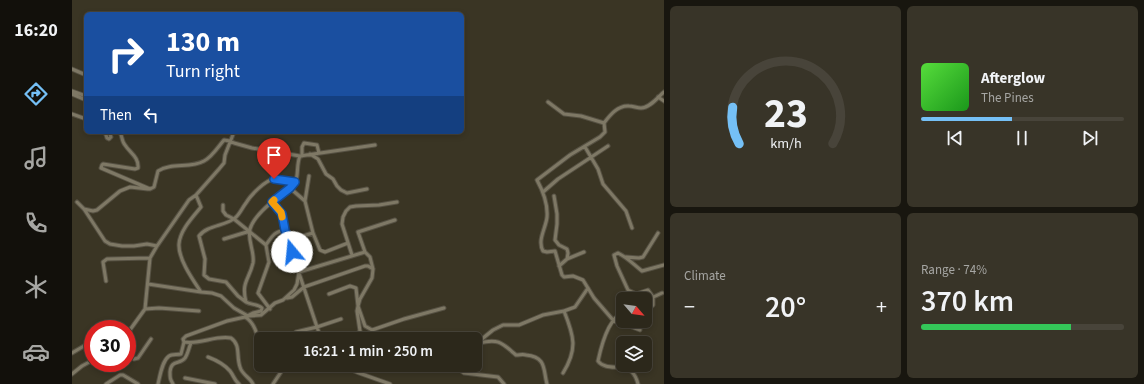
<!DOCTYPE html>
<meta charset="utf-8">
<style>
:root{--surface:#2c281b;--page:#383428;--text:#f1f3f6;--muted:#a6a6a3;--line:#48443a;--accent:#75c0f6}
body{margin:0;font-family:"Source Sans 3",sans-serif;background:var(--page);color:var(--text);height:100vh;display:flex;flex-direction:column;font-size:15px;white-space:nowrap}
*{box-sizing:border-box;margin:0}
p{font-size:13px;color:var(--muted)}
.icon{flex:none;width:22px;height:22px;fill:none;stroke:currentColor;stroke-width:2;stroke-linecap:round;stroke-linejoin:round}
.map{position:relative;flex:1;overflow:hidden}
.side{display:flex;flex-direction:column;gap:6px;padding:6px;background:#18160f;width:480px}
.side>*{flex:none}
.banner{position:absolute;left:12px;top:12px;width:380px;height:122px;border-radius:6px;box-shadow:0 2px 6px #0003,0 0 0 1px var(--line);background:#1a4fa0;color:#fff;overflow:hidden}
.needle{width:26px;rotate:118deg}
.tools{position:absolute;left:544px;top:292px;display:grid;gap:8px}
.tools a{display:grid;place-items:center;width:36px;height:36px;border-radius:6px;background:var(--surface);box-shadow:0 2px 6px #0003,0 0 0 1px var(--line);font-size:20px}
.speed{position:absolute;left:12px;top:320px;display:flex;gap:8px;font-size:20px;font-weight:700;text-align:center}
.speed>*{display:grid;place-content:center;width:52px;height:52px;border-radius:50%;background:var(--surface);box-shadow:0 2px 6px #0003,0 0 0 1px var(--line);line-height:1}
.speed .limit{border:6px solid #d22;background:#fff;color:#111}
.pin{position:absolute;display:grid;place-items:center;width:34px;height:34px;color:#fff;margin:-41px -17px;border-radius:50% 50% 50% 0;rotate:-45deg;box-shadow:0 0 4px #0007}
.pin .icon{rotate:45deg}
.me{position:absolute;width:44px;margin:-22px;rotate:343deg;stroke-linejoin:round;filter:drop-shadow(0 0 3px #0008)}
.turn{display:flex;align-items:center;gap:14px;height:84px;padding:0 16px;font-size:18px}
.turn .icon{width:52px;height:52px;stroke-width:2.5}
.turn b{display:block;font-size:28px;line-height:34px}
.then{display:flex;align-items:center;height:38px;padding:0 16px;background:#0003;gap:8px;font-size:15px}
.big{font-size:30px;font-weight:600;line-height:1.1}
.side .widget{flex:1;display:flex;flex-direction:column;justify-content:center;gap:6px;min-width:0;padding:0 14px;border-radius:6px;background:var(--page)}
.side .dial{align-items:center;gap:0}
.dial svg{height:104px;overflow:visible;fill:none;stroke:var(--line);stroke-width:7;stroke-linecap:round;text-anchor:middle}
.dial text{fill:var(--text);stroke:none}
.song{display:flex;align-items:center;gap:12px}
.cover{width:48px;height:48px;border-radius:6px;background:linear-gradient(135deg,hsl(110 70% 55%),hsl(120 70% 35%))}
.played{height:4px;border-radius:2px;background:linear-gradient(90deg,var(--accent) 45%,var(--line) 45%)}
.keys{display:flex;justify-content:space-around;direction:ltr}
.heat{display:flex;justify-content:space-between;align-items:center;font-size:22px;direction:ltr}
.charge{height:6px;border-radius:3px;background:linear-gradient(90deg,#34c759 74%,var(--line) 0)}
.side .tiles{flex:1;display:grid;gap:6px;grid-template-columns:repeat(2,1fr)}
.trip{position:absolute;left:182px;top:332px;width:228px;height:40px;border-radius:6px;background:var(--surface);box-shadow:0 2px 6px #0003,0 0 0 1px var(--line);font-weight:600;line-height:40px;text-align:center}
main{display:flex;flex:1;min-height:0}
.tab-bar{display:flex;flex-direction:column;width:72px;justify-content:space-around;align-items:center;background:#12100b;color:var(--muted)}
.tab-bar .icon{width:28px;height:28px}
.tab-bar .active{color:var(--accent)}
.tab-bar b{font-size:18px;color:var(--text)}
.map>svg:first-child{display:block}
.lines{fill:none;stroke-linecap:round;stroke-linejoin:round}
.minor-casing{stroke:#565143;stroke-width:5}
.minor{stroke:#7e7865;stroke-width:3}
.route-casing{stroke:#114b97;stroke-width:10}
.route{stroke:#1a73e8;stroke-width:7}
.slow{stroke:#f59e0b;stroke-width:7}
</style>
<main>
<nav class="tab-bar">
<b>16:20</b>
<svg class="icon active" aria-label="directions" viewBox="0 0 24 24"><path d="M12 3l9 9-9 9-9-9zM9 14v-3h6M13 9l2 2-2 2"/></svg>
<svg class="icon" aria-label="music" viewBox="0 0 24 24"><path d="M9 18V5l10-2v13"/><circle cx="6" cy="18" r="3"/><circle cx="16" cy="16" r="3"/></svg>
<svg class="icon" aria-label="phone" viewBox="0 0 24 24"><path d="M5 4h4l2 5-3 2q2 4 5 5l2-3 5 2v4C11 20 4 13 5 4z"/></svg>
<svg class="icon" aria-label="climate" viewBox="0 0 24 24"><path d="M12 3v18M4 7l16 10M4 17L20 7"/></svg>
<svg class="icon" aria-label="car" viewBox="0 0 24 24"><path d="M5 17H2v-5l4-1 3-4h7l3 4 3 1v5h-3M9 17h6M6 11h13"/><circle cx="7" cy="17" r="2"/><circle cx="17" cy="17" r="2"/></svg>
</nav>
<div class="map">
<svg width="592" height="384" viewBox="0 0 592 384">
<rect width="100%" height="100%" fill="#3a3524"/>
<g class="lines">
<g class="minor-casing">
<path id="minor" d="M0 69 14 75
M0 91 14 96
M0 94 14 100
M586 97 592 101
M476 102 492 114 509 116 532 123
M0 114 14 119
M33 132 35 138 37 139 39 137 37 132
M48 132C50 136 50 142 53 145 58 153 67 157 66 168L63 169 31 164 30 165 29 168 78 189 82 187 86 171C100 162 118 169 132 161 140 157 146 147 152 140L158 141 162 143 180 148 228 156 303 145
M513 147 526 169 531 184 554 211 560 228
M238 154 246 159 254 174 261 179 265 186 269 190 275 193 295 189
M230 156V147L232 143 245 145 247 153
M218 188 233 201 241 233 248 250 253 252 276 243
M471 192 486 179 536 146
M124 195 129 207C121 217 108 230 107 244 106 259 121 280 129 292L140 293 149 296 162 308 176 316 189 315 203 303 211 300 222 290 225 284 227 272 293 252
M482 196 485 214V224L483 240 487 245 495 249 496 253 495 259
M233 201 237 176
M5 202 12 209 33 241 38 244 50 246H62L75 244 85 246
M200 202 210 214 213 231 249 339
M151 205V211L154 215 162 219 194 245 197 262 186 293 198 309
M12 209 21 211 25 210 48 191 58 187 76 189
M323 220 286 232 293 252 298 257 301 269 300 278 288 299 286 306 293 326 300 330 303 329 332 319 372 308
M152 239 178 231
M217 240 241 233
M194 245C199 238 203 230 213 231
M280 255 270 224 271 217 274 211 278 207 284 206 307 205 325 202
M554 257 567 258 571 257 586 233
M487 266 495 259 512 252
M34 281 31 262 35 259 78 258
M76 284 129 292
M257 294 278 286 284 288 286 306 285 311 288 331 281 339
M215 298 220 297 232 287 293 266H296L301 269
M573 301 590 293
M174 302 166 296 154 282 137 279 132 275 133 259 127 236C135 225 154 226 163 218 168 214 170 208 174 203 178 196 193 180 202 179 208 178 216 181 223 182
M73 309 87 308 127 311
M573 312 581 305V297L576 290 564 294 556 290 545 266 542 255 546 253C556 258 561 264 570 271L592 265
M551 313C536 318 529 347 526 361 533 371 552 364 560 372 563 375 565 380 566 384
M173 317C184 323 186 339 189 350
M568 330 541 320 522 298 511 280 501 276 492 277 490 275 483 251 475 252 471 251C465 240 474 228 475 217 476 204 471 191 465 180L498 155 528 137 533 132 532 123C538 115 546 105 557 106 561 106 565 108 569 108 578 108 586 97 592 92
M288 331 292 339
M224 332 245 327 269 319
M55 334 73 309 78 258 85 246 117 200 124 195 147 169 152 163 153 155 162 132
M405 343 421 330 431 325H447L471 315 492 311 503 307 516 288
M407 343C427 338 430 343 444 355 448 355 451 354 454 355 475 357 471 370 475 384
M0 353 12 346 21 339
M55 356 62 359 66 358 79 339
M136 357C144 360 152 364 158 371 162 376 162 380 167 384
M268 365 287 373 318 384
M363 365 368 366 371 365
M382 365 392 373 426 377 432 384
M491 373C506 349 502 336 492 311
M0 374 10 366 21 360
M113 378 143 384
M34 384 48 375H51L66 384
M86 384C88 376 90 361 97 356 100 354 105 355 109 354L112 342
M101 384C98 379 98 378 98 372 99 359 108 365 113 358 116 354 117 347 119 343
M181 384C178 377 170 375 168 367 164 356 169 345 159 338 143 335 128 345 112 342L111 339 114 336 155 321 173 317 181 313 189 311 190 308C186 304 179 305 174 302 169 282 177 280 181 263 183 252 175 240 178 229 181 218 197 204 206 197 212 193 219 189 223 183 227 175 224 165 228 156
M201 384 209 372 208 368 205 365"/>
</g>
<use href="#minor" class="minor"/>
</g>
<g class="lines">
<g class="route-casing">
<path id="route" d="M202 179 223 182 218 188 200 202 210 214 213 230 220 252"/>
</g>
<use href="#route" class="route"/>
<path class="slow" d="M202 200 200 202 209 212 210 217"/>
</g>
</svg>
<div class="tools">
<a><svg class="needle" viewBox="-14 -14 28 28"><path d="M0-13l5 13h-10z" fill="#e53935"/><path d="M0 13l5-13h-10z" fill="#a6a6a3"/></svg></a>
<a><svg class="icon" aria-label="layers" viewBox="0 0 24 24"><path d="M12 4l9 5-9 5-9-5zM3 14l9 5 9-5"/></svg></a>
</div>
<div class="speed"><div class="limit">30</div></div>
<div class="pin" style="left:202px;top:179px;background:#d93025"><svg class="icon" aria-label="arrive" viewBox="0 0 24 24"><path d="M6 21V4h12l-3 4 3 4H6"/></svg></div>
<svg class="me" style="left:220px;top:252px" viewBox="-20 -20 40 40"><circle r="19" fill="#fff"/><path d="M0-13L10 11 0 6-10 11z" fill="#1a73e8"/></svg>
<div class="trip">16:21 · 1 min · 250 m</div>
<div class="banner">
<div class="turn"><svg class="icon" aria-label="right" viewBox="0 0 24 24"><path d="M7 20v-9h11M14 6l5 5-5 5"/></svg><div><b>130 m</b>Turn right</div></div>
<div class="then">Then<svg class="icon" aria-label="left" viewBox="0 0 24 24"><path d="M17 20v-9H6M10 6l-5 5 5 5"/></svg></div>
</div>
</div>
<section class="side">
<div class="tiles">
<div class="widget dial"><svg viewBox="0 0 100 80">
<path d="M14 69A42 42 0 1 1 86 69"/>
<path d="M14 69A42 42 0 0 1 9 41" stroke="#75c0f6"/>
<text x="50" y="56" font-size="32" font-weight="700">23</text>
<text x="50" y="72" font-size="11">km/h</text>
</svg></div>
<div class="widget">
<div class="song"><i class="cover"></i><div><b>Afterglow</b><p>The Pines</p></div></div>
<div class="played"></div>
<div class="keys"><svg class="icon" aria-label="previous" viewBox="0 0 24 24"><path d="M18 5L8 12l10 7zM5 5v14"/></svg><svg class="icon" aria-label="pause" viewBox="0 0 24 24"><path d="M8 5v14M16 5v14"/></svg><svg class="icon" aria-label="next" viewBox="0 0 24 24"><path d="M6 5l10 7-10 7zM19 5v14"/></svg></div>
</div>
<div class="widget"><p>Climate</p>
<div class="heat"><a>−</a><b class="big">20°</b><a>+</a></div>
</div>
<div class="widget"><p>Range · 74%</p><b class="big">370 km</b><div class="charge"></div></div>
</div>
</section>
</main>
